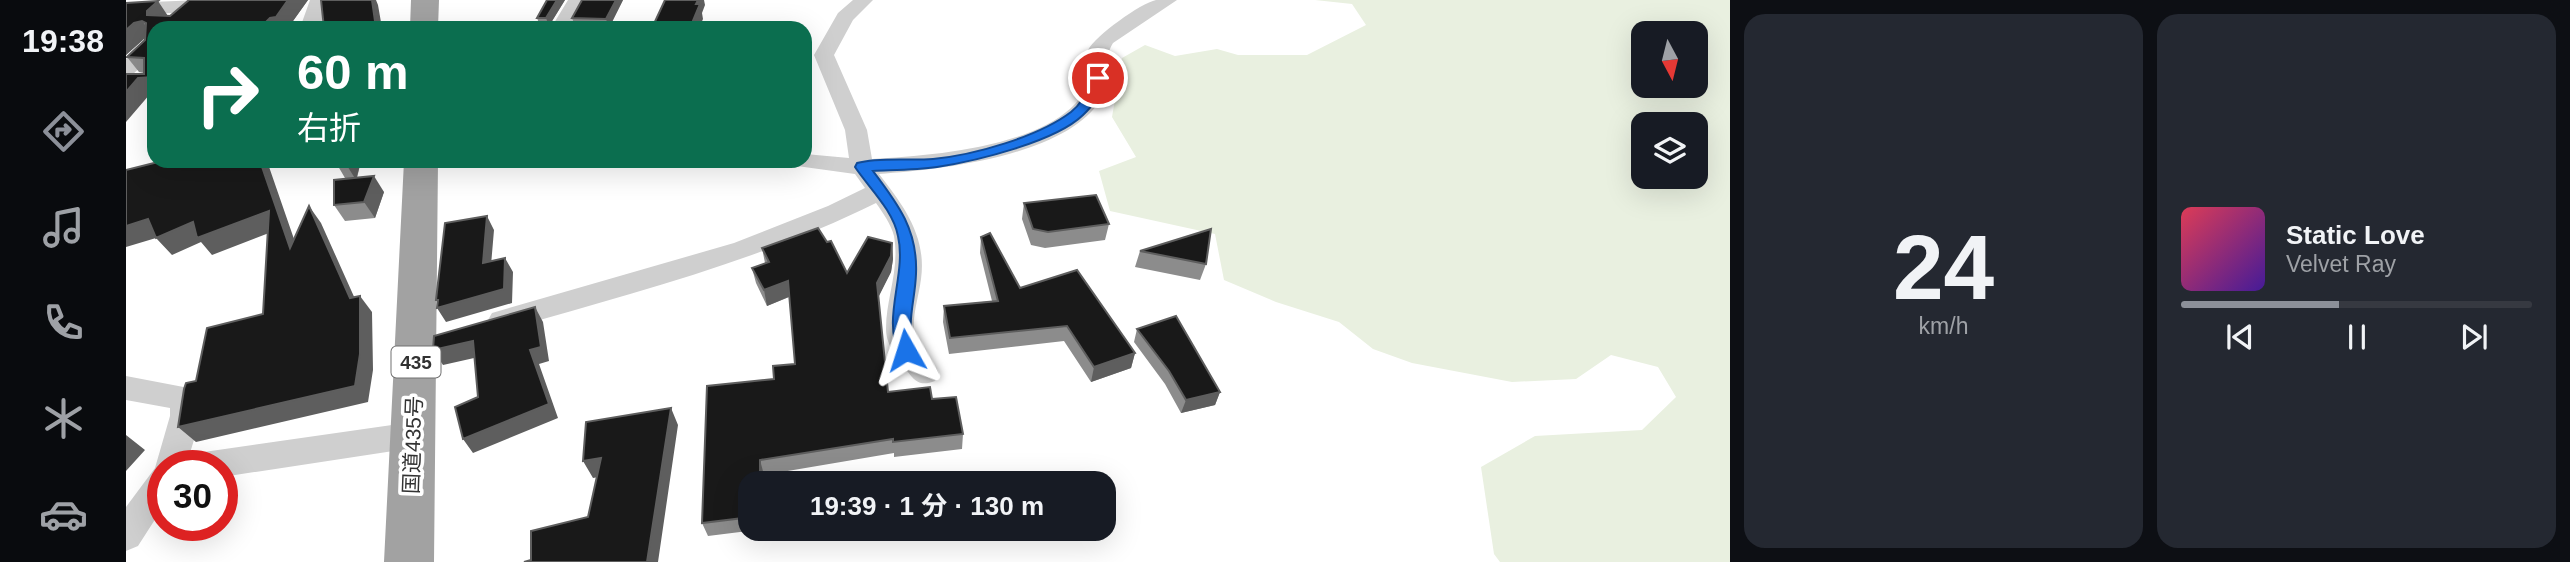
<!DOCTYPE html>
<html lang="ja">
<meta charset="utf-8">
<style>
:root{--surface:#171b24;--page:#242831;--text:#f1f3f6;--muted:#9ea1a6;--line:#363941;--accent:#8c9099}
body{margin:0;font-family:Arial,"Noto Sans JP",sans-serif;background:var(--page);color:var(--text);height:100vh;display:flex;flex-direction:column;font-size:26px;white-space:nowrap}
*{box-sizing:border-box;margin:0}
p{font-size:23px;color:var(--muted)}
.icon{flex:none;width:38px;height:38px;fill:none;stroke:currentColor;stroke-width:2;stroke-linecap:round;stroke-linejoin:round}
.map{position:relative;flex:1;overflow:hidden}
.side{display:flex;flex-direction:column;gap:14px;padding:14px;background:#0d0f14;width:840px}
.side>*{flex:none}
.hud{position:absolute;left:21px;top:21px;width:665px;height:147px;border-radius:21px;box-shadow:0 7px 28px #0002;background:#0b6e4f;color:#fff;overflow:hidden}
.needle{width:46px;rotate:173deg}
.buttons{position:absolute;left:1505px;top:21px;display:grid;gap:14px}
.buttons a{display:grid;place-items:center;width:77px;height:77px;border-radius:14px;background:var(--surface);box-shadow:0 7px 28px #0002;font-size:35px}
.speed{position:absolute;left:21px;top:450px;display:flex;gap:14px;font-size:35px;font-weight:700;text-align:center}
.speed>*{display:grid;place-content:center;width:91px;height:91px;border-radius:50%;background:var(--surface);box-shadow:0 7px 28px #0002;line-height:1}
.speed .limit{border:10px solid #d22;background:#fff;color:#111}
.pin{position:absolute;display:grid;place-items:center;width:60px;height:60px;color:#fff;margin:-30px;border:4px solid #fff;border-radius:50%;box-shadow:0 2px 7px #0007}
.me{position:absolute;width:77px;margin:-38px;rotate:354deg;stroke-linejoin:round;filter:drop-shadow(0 0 5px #0008)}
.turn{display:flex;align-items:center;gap:24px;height:147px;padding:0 35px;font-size:32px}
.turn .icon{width:91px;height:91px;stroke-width:2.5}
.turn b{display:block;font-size:49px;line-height:60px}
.side .card{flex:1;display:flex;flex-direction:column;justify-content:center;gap:10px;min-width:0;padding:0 24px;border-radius:21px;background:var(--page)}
.side .dial{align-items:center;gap:0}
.dial b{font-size:91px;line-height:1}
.song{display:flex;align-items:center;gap:21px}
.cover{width:84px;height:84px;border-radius:10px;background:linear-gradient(135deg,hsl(350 70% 55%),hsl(260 70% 35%))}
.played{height:7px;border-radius:4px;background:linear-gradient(90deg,var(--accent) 45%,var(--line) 45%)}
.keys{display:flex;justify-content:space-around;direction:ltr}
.side .tiles{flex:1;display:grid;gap:14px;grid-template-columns:repeat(2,1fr)}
.trip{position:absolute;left:612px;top:471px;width:378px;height:70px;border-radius:21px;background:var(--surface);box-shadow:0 7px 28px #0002;font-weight:700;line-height:70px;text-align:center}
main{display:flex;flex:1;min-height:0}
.menu{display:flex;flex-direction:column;width:126px;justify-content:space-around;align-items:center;background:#090b0e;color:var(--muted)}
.menu .icon{width:49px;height:49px}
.menu .on{color:var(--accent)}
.menu b{font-size:32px;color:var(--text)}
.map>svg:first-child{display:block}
.green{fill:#e9f0e0;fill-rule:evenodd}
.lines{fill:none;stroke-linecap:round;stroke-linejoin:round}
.minor{fill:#cfcfcf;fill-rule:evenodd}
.trunk{fill:#a2a2a2;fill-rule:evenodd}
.wall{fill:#8c8c8c}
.shaded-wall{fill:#5e5e5e}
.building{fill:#191919;stroke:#5e5e5e;stroke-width:2}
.route{fill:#1a73e8;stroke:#114b97;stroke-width:2}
.labels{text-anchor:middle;stroke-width:7;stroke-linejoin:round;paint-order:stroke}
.shield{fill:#fff;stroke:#707070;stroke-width:2}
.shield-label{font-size:19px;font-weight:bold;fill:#323232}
.street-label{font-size:21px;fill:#323232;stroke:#fff}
</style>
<main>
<nav class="menu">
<b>19:38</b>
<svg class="icon on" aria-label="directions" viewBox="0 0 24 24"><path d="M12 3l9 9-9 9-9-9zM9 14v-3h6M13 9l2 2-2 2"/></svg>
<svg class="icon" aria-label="music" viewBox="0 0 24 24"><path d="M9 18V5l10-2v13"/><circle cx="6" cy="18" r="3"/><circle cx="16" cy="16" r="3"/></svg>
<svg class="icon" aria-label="phone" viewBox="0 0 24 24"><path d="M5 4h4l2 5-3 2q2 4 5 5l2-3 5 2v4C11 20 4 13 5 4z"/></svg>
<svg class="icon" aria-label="climate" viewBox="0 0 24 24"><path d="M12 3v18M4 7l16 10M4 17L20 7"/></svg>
<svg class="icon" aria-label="car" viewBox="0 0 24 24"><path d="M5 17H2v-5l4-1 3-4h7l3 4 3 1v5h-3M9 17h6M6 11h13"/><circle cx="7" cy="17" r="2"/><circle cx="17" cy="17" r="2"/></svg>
</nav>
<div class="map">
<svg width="1604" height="562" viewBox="0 0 1604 562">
<rect width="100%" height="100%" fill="#fff"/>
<path class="green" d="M1189 0H1604V562H1374L1368 554 1355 467 1409 436 1516 430 1550 397 1532 367 1485 355 1450 379 1386 382 1286 363 1247 349 1213 322 1150 302 1098 280 1089 234 984 211 973 171 1010 157 986 117 996 58 1019 45 1049 56 1091 49 1112 55H1181L1240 25 1226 4ZM1517 33H1570V86H1517ZM1517 124H1570V177H1517Z"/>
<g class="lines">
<path class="minor" d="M75 0H92L98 5 89 11 0 15V3Z
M184 0H202L194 28H174Z
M442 0H460L445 28H425Z
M727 0H747L727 20 708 55 741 130 746 159C803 156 901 148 945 108 971 84 953 70 962 50 969 36 1015 3 1030 0 1036 0 1045 0 1051 0L987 43C976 60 986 81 975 99 941 156 814 170 753 174 777 205 801 236 795 279 793 295 786 317 788 332 791 349 806 359 813 373L809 381C796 386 790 383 782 372 772 360 760 345 760 329 760 297 774 270 768 236 765 224 757 213 750 203 631 262 502 294 376 331L366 327 362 320 366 313 608 243 702 206 739 188 729 174 671 166 668 161H679V154L723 158 719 130 688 55 712 13Z
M28 38V55L7 74 0 76V59L21 40Z
M0 376 68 389C80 414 67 441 60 466H37V507L12 546 0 551V507L29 468 44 416V408L0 400Z
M287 422 298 426 302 435 298 444 287 448 96 477V466H63L67 456 78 452Z"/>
<path class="trunk" d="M285 0H313L312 28H284Z
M278 161H312L308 562H258Z"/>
</g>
<path class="wall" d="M63 0H182L162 28H28V93L24 94 18 73 13 72 1 57 19 40V38L0 55V3L44 16Z
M421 0H439L423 26H414L411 18Z
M456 0H497L483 28 449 26 446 18Z
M209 161H235L231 178 258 192 249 218 219 221 208 205 223 179 219 178Z
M898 203 983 224 979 240 919 248 905 245 896 219Z
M855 237 894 288 1009 353 1005 368 965 382 938 341 823 354 817 322 818 306 866 301 854 253Z
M766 243 767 259 765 272 752 297 762 392 806 399 837 434 836 449 768 457V453L638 475 625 483V528L638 529 582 536 576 523 648 379 669 364 663 297 641 306 630 283 626 268 639 263 636 248 721 273Z
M1014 251 1080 264 1074 280 1009 267Z
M1011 329 1094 392 1089 405 1055 413 1039 384 1008 342Z"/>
<path class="shaded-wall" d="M162 0H182L162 28H144L140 22Z
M246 0H250L252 5 256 28H250Z
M431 0H439L423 26 420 18Z
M490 0H497L483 28 480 19Z
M572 0H578L579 5 576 13 577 19 573 28H564Z
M32 1 42 16 21 15V11Z
M16 21 27 35 19 38 0 55V30L8 23Z
M28 77V93L24 94 0 122V92L12 78Z
M134 161H141L177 265 164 248Z
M221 161H235L230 180 220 164Z
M248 176 258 192 249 218 238 202Z
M183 206 195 223 234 310V296L246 312 247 370 242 402 70 442 52 427 224 298Z
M143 211 156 228 86 255 75 242 46 255 30 238 0 247V226L22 219 67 222Z
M361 216 368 230 364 277 357 263Z
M766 243 767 259 765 272 752 298 751 283Z
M379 258 387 272 386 303 320 322 311 308 314 307 310 300Z
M662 281 665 296 641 306 638 290Z
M409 307 417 322 423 361 413 364 432 418 347 453 337 439 404 350Z
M347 341 357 356 317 365 307 350Z
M1009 353 1005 368 965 382 968 367Z
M1094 392 1089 405 1055 413 1060 400Z
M545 408 552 425 532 562H521Z
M0 435 19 450 0 471Z
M475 458 484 475 467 478 457 461Z
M634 460 638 475V483H634Z"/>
<path class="building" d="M63 0H162L150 17 144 18 140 22 116 23 113 28H28V77L12 78 0 92V74H18V58L1 57 19 40 20 23 16 21 8 23 0 30V3L32 1 21 11V15L44 16Z
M195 0H246L250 28H198Z
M421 0H431L420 18H411Z
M456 0H490L480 19 446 18Z
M539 0H572L570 4H574L564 28H526Z
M36 161H134L164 248 183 206 224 298 234 296V354L229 386 52 427 58 389 60 383 70 381 81 328 137 314 143 211 71 238 67 222 30 238 22 219 0 226V170Z
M209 161H221L220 164 209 162Z
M248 176 238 202 208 205V180Z
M970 195 983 224 922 232 907 229 898 203Z
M361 216 357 263 379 258 378 289 311 308 312 300H310L319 223Z
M692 228 701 242 705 241 721 273 742 237 766 243 765 256 751 283 762 392 804 387 806 399 830 397 837 434 767 442V439L634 460V483H625V517L576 523 581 386 648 379 647 366 669 364 662 281 638 290 626 268 643 262 636 248Z
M1085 229 1080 264 1014 251Z
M864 233 894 288 951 270 1009 353 968 367 941 326 824 338 818 306 872 301 855 237Z
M409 307 415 347 404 350 423 404 337 439 329 407 352 397 347 341 307 350 308 336Z
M1050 316 1094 392 1060 400 1043 371 1011 329Z
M545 408 521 562H398L405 560V531L462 517 475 458 457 461 460 422Z"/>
<path class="route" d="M972 74 979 78C974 93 969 104 957 115 929 142 850 161 811 167 790 170 768 170 747 171 772 204 792 230 790 274 789 302 780 321 788 350L786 355H774C755 319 781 275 772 236 767 210 743 188 729 167L731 163C755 157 782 161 807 159 848 155 912 137 945 112 958 102 961 89 968 76Z"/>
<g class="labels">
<rect class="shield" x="265.5" y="346.5" width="49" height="31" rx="5"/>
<g class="shield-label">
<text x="290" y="369">435</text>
</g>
<g class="street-label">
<text transform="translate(287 445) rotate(-88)" y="7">国道435号</text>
</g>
</g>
</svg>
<div class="buttons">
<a><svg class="needle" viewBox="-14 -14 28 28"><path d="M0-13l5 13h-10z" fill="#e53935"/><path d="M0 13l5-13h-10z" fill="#9ea1a6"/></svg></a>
<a><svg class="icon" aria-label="layers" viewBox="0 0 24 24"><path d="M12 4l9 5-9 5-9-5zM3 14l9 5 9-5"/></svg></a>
</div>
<div class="speed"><div class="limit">30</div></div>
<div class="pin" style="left:972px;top:78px;background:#d93025"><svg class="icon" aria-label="arrive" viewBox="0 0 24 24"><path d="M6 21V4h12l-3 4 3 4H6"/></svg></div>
<svg class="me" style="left:780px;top:350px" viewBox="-20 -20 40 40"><path d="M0-17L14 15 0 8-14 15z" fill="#1a73e8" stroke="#fff" stroke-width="4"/></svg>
<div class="trip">19:39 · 1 分 · 130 m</div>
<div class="hud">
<div class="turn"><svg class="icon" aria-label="right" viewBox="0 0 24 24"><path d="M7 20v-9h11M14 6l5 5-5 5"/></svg><div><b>60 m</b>右折</div></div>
</div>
</div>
<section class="side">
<div class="tiles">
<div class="card dial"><b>24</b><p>km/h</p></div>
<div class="card">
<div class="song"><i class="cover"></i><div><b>Static Love</b><p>Velvet Ray</p></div></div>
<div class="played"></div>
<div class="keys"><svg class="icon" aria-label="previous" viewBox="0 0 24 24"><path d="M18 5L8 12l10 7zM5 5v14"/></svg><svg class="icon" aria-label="pause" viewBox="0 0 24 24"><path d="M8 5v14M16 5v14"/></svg><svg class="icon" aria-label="next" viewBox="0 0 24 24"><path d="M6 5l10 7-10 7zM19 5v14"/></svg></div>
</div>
</div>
</section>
</main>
